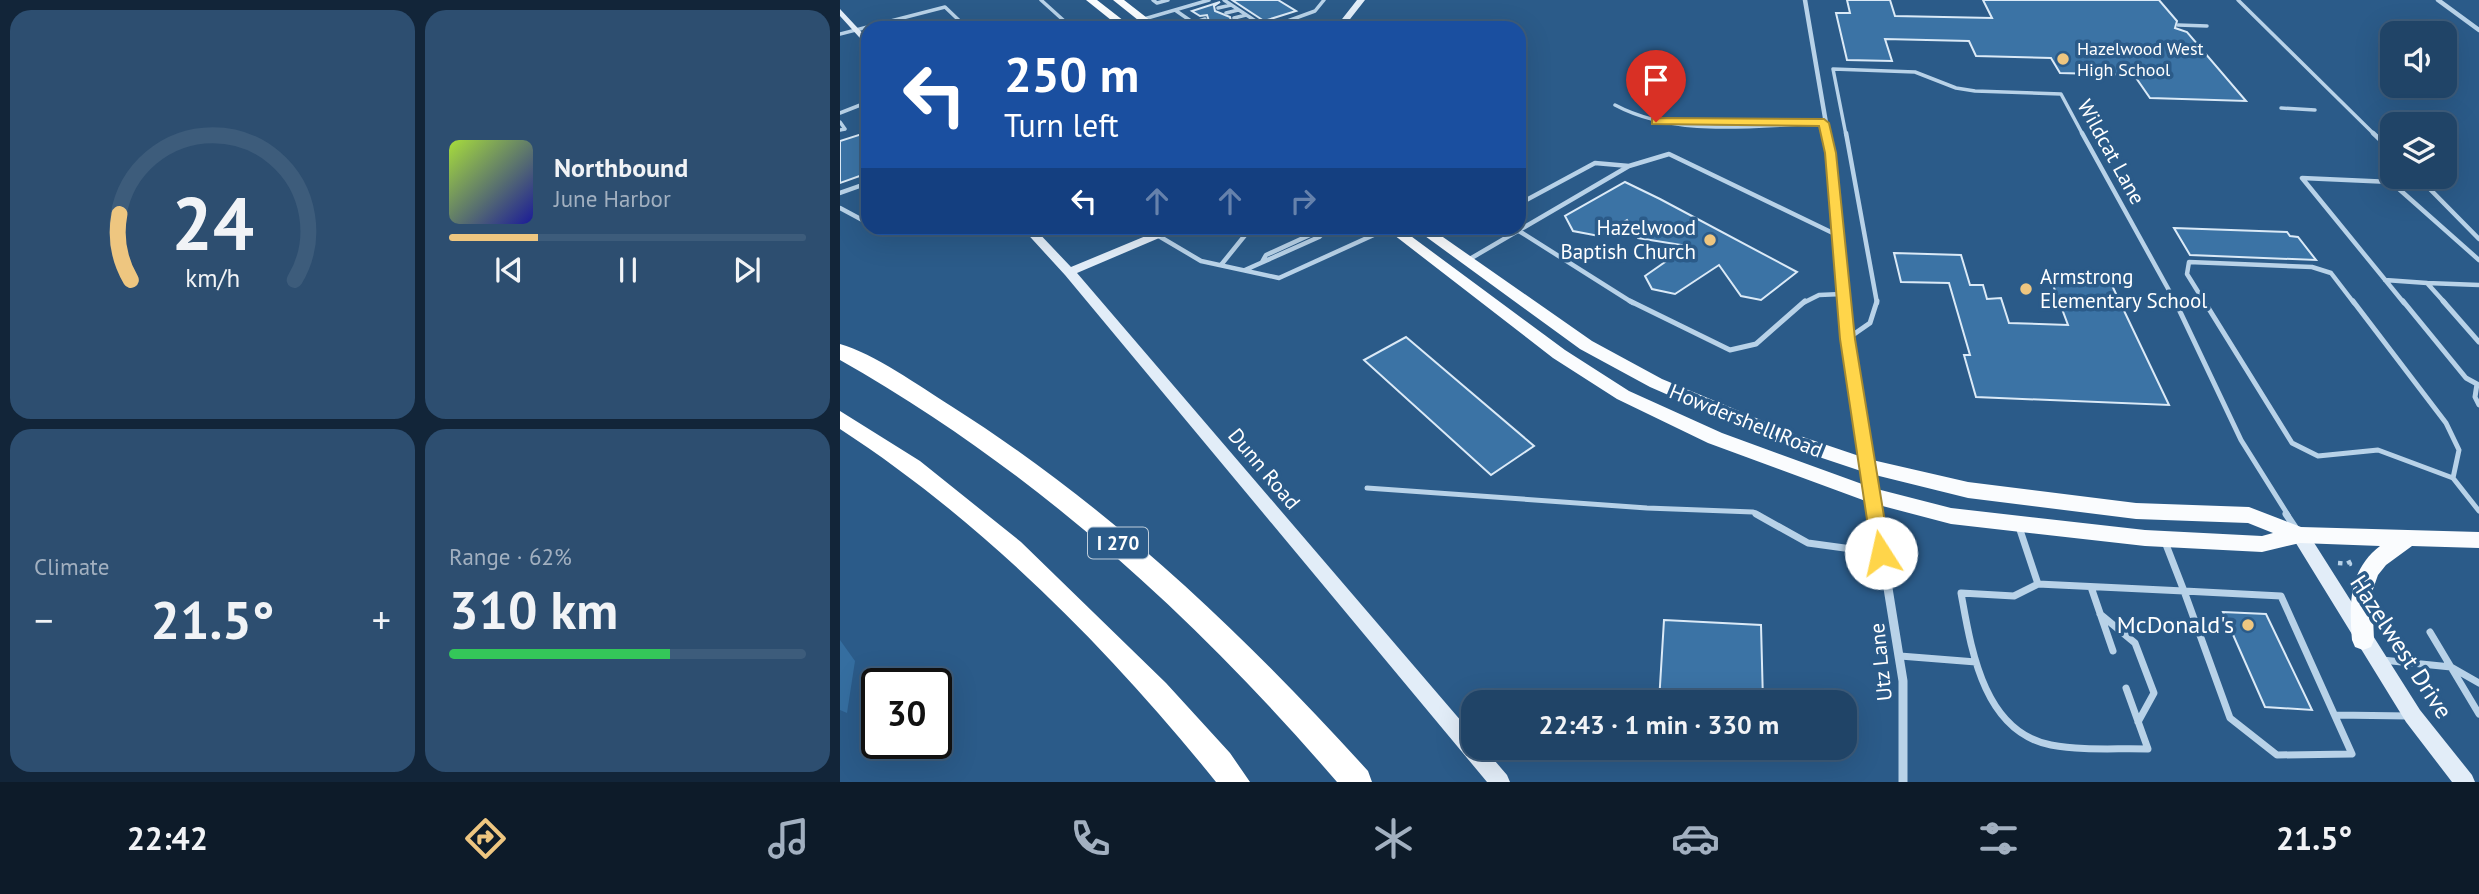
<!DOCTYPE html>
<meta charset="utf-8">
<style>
:root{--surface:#204467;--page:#2d4e70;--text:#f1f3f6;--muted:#a2b0c0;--line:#3d5c7b;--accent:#eec680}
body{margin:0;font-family:"PT Sans",sans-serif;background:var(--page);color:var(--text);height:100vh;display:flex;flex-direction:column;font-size:26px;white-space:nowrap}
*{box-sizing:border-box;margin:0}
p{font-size:23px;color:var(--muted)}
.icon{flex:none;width:38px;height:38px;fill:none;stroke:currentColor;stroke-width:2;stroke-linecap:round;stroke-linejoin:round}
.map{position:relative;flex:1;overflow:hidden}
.sheet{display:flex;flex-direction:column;gap:10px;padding:10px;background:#122539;width:840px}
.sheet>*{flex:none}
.hud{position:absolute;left:21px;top:21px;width:665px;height:214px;border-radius:21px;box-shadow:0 7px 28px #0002,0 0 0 2px var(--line);background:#1a4fa0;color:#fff;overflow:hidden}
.buttons{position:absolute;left:1540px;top:21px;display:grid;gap:14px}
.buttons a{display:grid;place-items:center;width:77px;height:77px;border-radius:14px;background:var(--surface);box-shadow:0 7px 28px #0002,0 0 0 2px var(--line);font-size:35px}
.speed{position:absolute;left:21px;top:668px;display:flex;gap:14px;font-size:35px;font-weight:700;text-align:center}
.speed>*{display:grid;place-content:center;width:91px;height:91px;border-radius:50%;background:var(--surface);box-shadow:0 7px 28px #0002,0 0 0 2px var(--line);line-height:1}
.speed .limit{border:4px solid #111;border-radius:10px;background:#fff;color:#111}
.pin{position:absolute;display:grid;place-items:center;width:60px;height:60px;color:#fff;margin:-72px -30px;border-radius:50% 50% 50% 0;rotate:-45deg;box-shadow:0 0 7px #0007}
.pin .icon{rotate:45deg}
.me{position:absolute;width:77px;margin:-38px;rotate:350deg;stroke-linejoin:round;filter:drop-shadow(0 0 5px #0008)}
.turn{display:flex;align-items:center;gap:24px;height:147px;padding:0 28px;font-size:32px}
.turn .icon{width:91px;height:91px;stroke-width:2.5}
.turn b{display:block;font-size:49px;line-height:60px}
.lanes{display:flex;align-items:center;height:66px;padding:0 28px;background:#0003;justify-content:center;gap:35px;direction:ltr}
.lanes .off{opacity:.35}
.big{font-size:52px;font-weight:700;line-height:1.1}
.sheet .widget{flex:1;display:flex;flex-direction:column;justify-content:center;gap:10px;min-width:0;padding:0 24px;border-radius:21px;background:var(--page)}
.sheet .dial{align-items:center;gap:0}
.dial svg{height:182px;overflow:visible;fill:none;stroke:var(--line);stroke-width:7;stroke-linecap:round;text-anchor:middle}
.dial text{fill:var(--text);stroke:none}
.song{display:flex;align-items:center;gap:21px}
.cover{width:84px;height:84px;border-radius:10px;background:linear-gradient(135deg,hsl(80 70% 55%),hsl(240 70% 35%))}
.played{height:7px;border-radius:4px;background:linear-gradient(90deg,var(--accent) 25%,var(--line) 25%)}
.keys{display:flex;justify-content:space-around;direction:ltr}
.heat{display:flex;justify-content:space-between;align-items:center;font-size:38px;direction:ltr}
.charge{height:10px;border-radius:5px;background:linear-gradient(90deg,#34c759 62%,var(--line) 0)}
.sheet .tiles{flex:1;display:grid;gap:10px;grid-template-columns:repeat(2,1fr)}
.trip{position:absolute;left:621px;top:690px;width:396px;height:70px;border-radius:21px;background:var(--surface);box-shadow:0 7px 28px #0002,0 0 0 2px var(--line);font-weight:700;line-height:70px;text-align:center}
.dock{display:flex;height:112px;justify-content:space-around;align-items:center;background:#0d1b29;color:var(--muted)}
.dock .icon{width:49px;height:49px}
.dock .selected{color:var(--accent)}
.dock b{font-size:32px;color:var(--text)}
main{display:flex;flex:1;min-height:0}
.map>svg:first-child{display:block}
.green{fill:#356ea0}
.building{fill:#3b73a5;stroke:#dbeaf7;stroke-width:2}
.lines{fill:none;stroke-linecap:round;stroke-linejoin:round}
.path{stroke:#b8d2e8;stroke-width:4.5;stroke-dasharray:4.5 7;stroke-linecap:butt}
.lane-far3{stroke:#b8d2e8;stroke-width:3.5}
.lane-far2{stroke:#b8d2e8;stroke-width:4.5}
.lane-far1{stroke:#b8d2e8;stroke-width:5}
.lane{stroke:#b8d2e8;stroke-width:7}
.street-far3{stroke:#b8d2e8;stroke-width:4.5}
.street-far2{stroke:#b8d2e8;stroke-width:5}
.street-far1{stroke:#b8d2e8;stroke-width:7}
.street{stroke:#b8d2e8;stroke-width:9}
.secondary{fill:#e2edf8;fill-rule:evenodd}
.primary{fill:#fafcfe;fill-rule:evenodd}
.highway{fill:#fff;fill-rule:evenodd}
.route{fill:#ffd54a;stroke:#a68a30;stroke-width:2}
.poi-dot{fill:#eec680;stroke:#2b5b89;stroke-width:2.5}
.labels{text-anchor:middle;stroke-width:7;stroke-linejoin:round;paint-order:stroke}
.far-poi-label{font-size:18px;fill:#fff;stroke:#2b5b89;text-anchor:start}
.shield{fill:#2b5b89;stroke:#bfcedc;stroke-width:2}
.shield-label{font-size:19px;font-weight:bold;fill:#fff}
.street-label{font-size:21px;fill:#fff;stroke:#2b5b89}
.poi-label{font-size:21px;fill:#fff;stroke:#2b5b89;text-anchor:end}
.near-poi-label{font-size:24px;fill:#fff;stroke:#2b5b89;text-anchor:end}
.near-street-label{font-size:24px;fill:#fff;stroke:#2b5b89}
</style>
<main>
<section class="sheet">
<div class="tiles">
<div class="widget dial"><svg viewBox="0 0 100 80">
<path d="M14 69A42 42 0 1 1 86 69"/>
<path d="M14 69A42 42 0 0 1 9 40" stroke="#eec680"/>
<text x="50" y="56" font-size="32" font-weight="700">24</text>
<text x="50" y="72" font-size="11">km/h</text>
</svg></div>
<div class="widget">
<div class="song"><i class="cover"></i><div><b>Northbound</b><p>June Harbor</p></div></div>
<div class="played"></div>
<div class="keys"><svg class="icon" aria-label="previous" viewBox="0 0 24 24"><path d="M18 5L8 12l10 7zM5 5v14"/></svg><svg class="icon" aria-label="pause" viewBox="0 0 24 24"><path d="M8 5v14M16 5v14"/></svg><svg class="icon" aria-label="next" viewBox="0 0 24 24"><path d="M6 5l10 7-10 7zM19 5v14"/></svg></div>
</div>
<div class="widget"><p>Climate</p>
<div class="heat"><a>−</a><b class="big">21.5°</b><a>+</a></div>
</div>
<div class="widget"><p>Range · 62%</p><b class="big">310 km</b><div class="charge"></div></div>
</div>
</section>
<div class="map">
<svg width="1639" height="782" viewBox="0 0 1639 782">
<rect width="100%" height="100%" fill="#2b5b89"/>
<path class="green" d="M0 640 15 661 7 713 0 710Z"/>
<path class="building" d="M392 0H438L456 11 424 21Z
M1007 0H1050L1055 16 1152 18 1143 0H1319L1337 21 1335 28 1347 32 1406 101 1310 98 1294 75 1220 73 1211 58 1136 56 1129 41 1045 39 1052 61 1007 60 996 13H1010Z
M380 2 374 6 375 11 390 17 391 21 398 22 400 27 409 26 402 28H377L375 21H369L367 15 360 16 352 11Z
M28 132V173L0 183V141Z
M785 182 820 199 957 272 921 300 901 296 879 265 835 294 812 289 805 276 848 246 798 238 787 220 759 236 733 231 725 216Z
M1334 228 1447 232 1450 236 1458 237 1476 260 1350 255Z
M1054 253 1121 255 1130 285H1143L1147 299 1161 298 1169 323 1228 325 1210 277 1229 278 1227 273 1267 275 1329 405 1136 397 1124 355H1130L1109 283 1061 282Z
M566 337 694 446 651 475 524 360Z
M1383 612 1426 614 1472 710 1425 707Z
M824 620 921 625 923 702H819Z"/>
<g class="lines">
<path class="path" d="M1498 563 1510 564 1508 560"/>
<path class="lane-far3" d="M201 0 232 28
M313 0 317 3 328 0
M384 0 426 28
M1398 0 1535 135
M378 8 391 5
M335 10 361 28
M386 13 398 10
M394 18 406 15
M304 19 369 0
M456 19 463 28
M353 23 365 19
M402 23 414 20
M1338 25 1367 26
M361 28 372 25
M428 28 475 11 484 0
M0 34 105 7 127 28
M775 105C837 138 916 125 984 123
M1441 108 1475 110
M0 113 28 102
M0 122 5 129 0 130
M1006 135 993 69 1075 72 1116 88 1135 91 1221 94 1243 135"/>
<path class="lane-far2" d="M1006 133 1037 303
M1242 133 1336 303
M1533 133 1552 151
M1578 177 1639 239
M0 193 28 183
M679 204 755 163 789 166
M0 208 28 223
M36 228 43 231 56 228
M668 228 679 231 793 303
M317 235 361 261 439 278 549 228
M628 260 789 166 829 154 997 235
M422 262 426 255 472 234 478 228
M381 265 406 234 401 228
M405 270 479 237 489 228
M1545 280 1587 283
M963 303 979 295 1002 294
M1365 303 1347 274 1349 262 1472 267 1491 273 1514 303
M1564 303 1462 178 1551 182 1639 260
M1605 303 1587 283 1639 285"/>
<path class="lane-far1" d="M790 301 890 350 916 344 965 301
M1335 301 1401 440 1448 515
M1364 301 1452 443 1478 456 1538 450 1613 478
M1513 301 1606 423 1619 450 1613 478
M1563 301 1626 378 1637 384
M1603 301 1639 342
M1007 339 1030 323 1037 301
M1637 384 1635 397 1639 405
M1613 478 1639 511
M527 488 807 508 913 512 919 515"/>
<path class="lane" d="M916 514 968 543 1041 553
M1446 514 1456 529
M1179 527 1198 584 1344 591
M1325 542 1344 591
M1198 584 1174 596 1121 593C1131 648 1143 732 1211 745 1243 751 1276 748 1308 749L1286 688
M1251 587 1273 651
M1344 591 1441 596 1512 754 1437 755 1390 718Z
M1260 614 1295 643 1314 693 1298 722
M1590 632 1639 714
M1060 656 1136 662
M1542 660 1611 667 1639 683
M1495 715 1569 716"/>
<path class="street-far3" d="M965 0 988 135
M1598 0 1639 30"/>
<path class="street-far2" d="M988 133 1004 303"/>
<path class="street-far1" d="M1004 301 1036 515"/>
<path class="street" d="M1036 514 1063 681V782"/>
<path class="secondary" d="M517 0H525L503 28H495Z
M0 9 28 39V47L0 16Z
M182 228H194L231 267 325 228H339L338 230 237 273 634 736V747H643L667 775 670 782H647L225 275Z
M1460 528 1466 530 1580 710 1632 775 1635 782H1612L1566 722 1454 540 1452 535 1454 530Z"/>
<path class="primary" d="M246 0H257L293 28H281Z
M273 0H284L320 28H308Z
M545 228H560L725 350 789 391 882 433 1033 488 1111 508 1305 530 1422 536 1433 533 1408 523 1296 519 1128 498 1027 473 943 445 810 387 740 349 574 228H590L752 341 822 379 957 435 1028 459 1128 482 1296 503 1409 507 1461 527 1639 532V548L1572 546 1546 565 1538 575 1532 592 1534 640 1531 647 1523 650 1515 647 1512 640C1509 603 1509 570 1540 546L1460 543 1422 552 1305 546 1111 524 1031 503 868 443 777 399 713 358Z"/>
<path class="highway" d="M0 344C33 353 81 387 111 406 269 506 403 633 528 771L532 782H497C351 613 195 471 0 360Z
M0 411 80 461 181 542 326 683 390 753 410 782H376C269 649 143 522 0 429Z"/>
</g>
<path class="route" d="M816 118 984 119 989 123 996 153 1015 339 1050 553 1048 559H1034L1032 553 1000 339 985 153 979 126 812 124V119Z"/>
<g class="poi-dot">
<circle cx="1223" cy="59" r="7"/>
<circle cx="870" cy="240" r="7"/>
<circle cx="1186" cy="289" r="7"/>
<circle cx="1408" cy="625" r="7"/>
</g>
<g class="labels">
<g class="far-poi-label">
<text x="1237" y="55">Hazelwood West<tspan x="1237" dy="21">High School</tspan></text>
</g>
<rect class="shield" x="248" y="527.5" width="60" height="31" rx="5"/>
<g class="shield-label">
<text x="278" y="550">I 270</text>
</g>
<g class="street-label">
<text transform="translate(1271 152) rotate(61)" y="7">Wildcat Lane</text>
<text transform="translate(906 421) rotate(22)" y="7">Howdershell Road</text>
<text transform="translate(424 469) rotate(50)" y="7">Dunn Road</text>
<text transform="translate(1041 662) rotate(-96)" y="7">Utz Lane</text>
</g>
<g class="poi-label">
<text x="856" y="235">Hazelwood<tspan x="856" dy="24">Baptish Church</tspan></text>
<text x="1200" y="284" text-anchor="start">Armstrong<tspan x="1200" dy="24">Elementary School</tspan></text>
</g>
<g class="near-poi-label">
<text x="1394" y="633">McDonald's</text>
</g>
<g class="near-street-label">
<text transform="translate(1561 647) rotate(57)" y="8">Hazelwest Drive</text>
</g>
</g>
</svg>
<div class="buttons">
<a><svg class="icon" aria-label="sound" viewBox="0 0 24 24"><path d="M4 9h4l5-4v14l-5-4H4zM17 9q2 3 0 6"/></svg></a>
<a><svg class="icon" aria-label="layers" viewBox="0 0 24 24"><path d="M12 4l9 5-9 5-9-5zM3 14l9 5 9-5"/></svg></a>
</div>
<div class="speed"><div class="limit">30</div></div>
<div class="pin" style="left:816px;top:122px;background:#d93025"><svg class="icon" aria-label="arrive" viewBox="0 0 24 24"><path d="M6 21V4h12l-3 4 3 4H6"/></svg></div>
<svg class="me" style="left:1041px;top:553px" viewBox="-20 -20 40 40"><circle r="19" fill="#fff"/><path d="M0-13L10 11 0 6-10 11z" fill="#ffd54a"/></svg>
<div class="trip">22:43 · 1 min · 330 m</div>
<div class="hud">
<div class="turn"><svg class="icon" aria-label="left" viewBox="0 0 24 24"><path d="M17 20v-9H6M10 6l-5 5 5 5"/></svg><div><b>250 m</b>Turn left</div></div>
<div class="lanes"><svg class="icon" aria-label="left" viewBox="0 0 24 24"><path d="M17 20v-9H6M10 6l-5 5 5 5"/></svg><svg class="icon off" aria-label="ahead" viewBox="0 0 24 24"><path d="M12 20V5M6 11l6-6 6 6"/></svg><svg class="icon off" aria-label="ahead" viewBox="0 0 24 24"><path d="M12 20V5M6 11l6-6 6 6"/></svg><svg class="icon off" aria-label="right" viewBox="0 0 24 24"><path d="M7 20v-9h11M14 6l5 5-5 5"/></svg></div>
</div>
</div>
</main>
<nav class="dock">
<b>22:42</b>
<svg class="icon selected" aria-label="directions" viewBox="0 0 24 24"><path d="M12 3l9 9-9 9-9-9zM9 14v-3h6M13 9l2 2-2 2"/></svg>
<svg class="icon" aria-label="music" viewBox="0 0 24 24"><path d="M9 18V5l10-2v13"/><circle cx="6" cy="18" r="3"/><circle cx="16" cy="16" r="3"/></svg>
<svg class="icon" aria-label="phone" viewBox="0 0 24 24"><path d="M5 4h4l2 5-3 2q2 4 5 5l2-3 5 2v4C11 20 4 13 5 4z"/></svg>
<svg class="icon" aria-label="climate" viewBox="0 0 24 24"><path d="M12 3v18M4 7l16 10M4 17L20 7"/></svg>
<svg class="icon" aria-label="car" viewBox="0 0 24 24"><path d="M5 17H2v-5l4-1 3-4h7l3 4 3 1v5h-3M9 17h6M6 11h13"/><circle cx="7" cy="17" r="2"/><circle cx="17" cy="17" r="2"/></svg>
<svg class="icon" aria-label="filters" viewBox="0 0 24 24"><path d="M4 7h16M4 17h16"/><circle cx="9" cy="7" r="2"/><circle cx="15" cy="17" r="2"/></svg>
<b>21.5°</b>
</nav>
